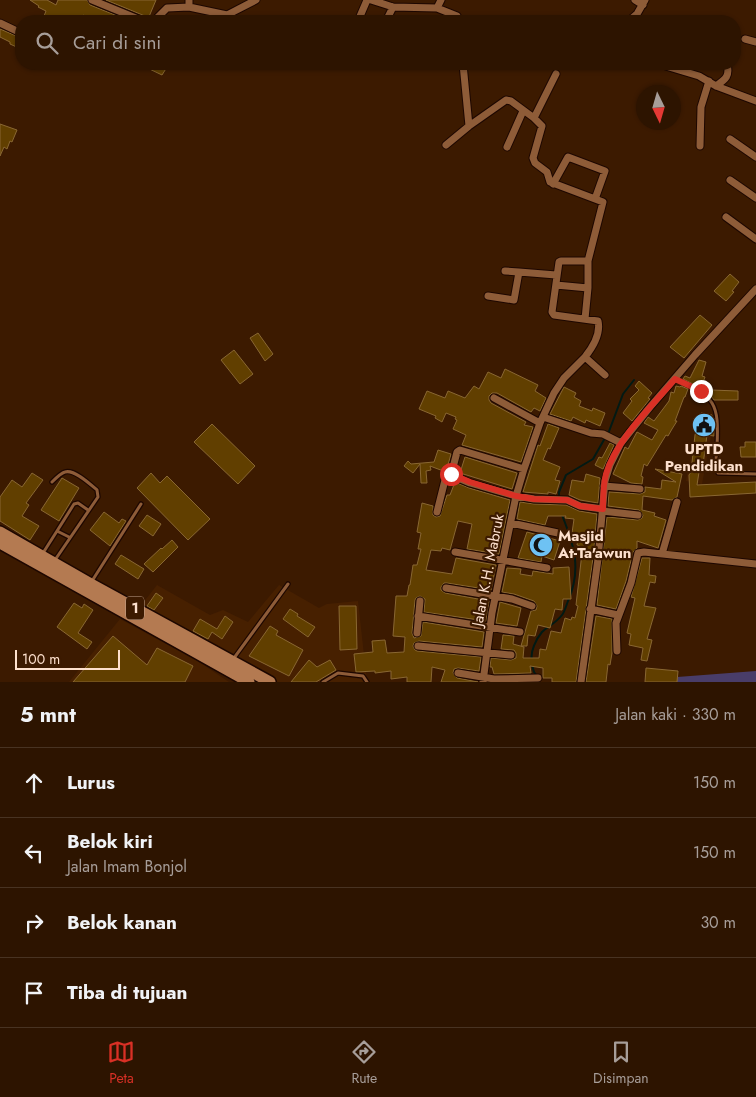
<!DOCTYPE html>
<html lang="id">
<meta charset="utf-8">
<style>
body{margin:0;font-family:Jost,sans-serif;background:#39210f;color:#f1f3f6}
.compass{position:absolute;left:636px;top:85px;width:45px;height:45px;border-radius:50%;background:#2d1400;box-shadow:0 1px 4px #0004;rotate:175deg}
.scale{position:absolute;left:15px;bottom:12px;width:105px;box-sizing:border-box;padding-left:5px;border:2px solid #fde0cd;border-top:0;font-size:14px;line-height:18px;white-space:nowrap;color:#fde0cd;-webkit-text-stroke:4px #3c1a00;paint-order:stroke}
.stop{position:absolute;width:15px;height:15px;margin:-11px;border:4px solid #d93025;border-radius:50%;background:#fff}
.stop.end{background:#d93025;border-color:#fff;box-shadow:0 1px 5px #0008}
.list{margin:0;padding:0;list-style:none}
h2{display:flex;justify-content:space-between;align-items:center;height:65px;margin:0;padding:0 20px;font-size:21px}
h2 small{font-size:16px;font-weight:400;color:#a79e99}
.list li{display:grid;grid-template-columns:32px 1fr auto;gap:15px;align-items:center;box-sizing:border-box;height:70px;padding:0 20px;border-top:1px solid #483322}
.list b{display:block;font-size:19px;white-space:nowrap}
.list p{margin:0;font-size:16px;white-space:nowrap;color:#a79e99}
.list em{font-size:16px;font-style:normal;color:#a79e99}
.icon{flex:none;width:28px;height:28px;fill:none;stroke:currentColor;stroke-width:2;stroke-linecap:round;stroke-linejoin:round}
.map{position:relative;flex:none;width:756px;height:682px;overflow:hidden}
.search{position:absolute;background:#2d1400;box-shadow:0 1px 4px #0004;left:15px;right:15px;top:15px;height:55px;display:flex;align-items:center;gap:12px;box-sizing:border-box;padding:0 18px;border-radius:20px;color:#a79e99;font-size:19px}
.sheet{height:345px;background:#2d1400}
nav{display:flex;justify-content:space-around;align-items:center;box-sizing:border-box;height:70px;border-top:1px solid #483322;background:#2d1400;font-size:14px;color:#a79e99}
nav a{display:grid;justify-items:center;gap:2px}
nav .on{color:#d93025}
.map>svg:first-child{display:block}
</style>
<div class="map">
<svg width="756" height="682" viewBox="0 0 756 682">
<rect width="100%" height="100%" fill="#3c1a00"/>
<path fill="#472000" d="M 695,433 L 711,436 L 702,484 L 686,481 Z
M 157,585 L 210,615 L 223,610 L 248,622 L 279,585 L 319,608 L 327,604 L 358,601 L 367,682 L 278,682 L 139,608 Z
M 120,619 L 196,660 L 229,682 L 69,682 Z"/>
<path fill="#493d69" d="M 756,671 L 756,682 L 650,682 L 651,679 Z"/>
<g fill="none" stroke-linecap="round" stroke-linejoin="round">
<path stroke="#021a14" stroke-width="2" d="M 608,434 L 623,394 L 634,380
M 559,506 L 559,492 L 566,475 L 593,459 L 605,438
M 532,660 C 530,652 536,639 542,632 C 548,626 555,624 562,615 C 565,611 566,606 568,601 C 582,569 574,545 562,515
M 532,665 L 534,672 L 537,676"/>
</g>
<path fill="#613f00" stroke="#896732" d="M 30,0 L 47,0 L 56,5 L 58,0 L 87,0 L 90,5 L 130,21 L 95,21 L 83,15 L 80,21 L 42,21 L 46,11 L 38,7 L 39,6 Z
M 106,0 L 156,0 L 148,19 L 145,16 Z
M 0,29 L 21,38 L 21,49 L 10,44 L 10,42 L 0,37 Z
M 139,64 L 160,64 L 167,67 L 162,75 Z
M 0,124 L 17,130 L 12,142 L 10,141 L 7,149 L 4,147 L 0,156 Z
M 730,274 L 739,282 L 732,291 L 734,292 L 726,301 L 714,291 Z
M 700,315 L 712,325 L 684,358 L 670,347 Z
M 258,333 L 273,354 L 265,361 L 250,338 Z
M 234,350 L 253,374 L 240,384 L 221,360 Z
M 699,360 L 706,362 L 702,376 L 705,377 L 701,388 L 683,379 L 685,376 L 690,378 Z
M 505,369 L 538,385 L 535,391 L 546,398 L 540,411 L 534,408 L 531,412 L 497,393 L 492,393 L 489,396 L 489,400 L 491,403 L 526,422 L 524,425 L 533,427 L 521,462 L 462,445 L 466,435 L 453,429 L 457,420 L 455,419 L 456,417 L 446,413 L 442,422 L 435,418 L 436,416 L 419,409 L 427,391 L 445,398 L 448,391 L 465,398 L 474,386 L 479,389 L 488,372 L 501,378 Z
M 639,381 L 652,393 L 648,398 L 650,399 L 632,421 L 623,413 L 632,401 L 630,399 L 639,390 L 635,386 Z
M 676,386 L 680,387 L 681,386 L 688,389 L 685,397 L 684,397 L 675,421 L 677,421 L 672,429 L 668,436 L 666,435 L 647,466 L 644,464 L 641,476 L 643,477 L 642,484 L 631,483 L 613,474 L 625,447 L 628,449 L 637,432 L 652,440 L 658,430 L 644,423 L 648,417 L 654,421 L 669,401 L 671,392 L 674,393 Z
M 564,387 L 576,393 L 574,397 L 581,401 L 579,406 L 592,411 L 593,408 L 605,413 L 600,426 L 586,420 L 585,423 L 573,417 L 571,421 L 550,414 Z
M 711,390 L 738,391 L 738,400 L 714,400 L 711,396 Z
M 701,413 L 712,415 L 709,426 L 714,427 L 714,436 L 707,435 L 702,472 L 699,472 L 697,485 L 756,482 L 756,493 L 690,497 L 689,475 L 691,472 L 695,435 Z
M 212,424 L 255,466 L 238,484 L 194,442 Z
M 548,424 L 559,428 L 550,449 L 548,448 L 543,460 L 560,467 L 555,480 L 560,481 L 556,494 L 548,492 L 548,494 L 523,492 L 538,445 L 540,446 Z
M 745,442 L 756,442 L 756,457 L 741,457 L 740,447 L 745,447 Z
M 610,443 L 614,445 L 603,469 L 595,465 L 599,457 L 602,458 Z
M 438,450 L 451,454 L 446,472 L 430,466 L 431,470 L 426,471 L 427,483 L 421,483 L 420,464 L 413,473 L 404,466 L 408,461 L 411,464 L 434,462 Z
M 465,457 L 517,473 L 512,489 L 460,473 Z
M 655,469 L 682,474 L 677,497 L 672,500 L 643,496 L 642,510 L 655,513 L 654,516 L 666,520 L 658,548 L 637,541 L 637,548 L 633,552 L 626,581 L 616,609 L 597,605 L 607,517 L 638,520 L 642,518 L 643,515 L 639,510 L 608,506 L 609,492 L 640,494 L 645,492 L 645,487 L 661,489 L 662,480 L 676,482 Z
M 32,473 L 43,480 L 26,503 L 29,505 L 22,516 L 39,526 L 30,540 L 0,521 L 0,497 L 12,480 L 22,487 Z
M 151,473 L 160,483 L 167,476 L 210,519 L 188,540 L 137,488 Z
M 586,474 L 600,478 L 598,503 L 580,500 L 569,495 L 572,480 L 584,482 Z
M 62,478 L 79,488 L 59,521 L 41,510 Z
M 455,482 L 469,488 L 510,500 L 499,554 L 467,549 L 472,524 L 458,521 L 450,550 L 442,548 L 441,551 L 431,550 L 426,570 L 452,574 L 456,558 L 496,565 L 491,590 L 447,583 L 444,583 L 441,587 L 441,590 L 445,593 L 489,601 L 486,621 L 424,612 L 425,599 L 420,596 L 416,598 L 415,600 L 412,633 L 414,638 L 421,636 L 423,622 L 484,632 L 482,647 L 419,641 L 414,643 L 413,646 L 415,650 L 417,651 L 481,657 L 479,671 L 458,668 L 454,669 L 453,673 L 457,678 L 478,682 L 441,682 L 445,670 L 432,667 L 431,682 L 407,682 L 407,677 L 391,679 L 391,671 L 375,673 L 375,671 L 356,672 L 354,654 L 373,652 L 372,641 L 385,640 L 387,653 L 404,652 L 405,637 L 393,636 L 396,596 L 407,596 L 409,585 L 410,585 L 413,565 L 417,565 L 421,549 L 418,549 L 421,533 L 417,532 L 422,503 L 433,506 L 433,515 L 436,517 L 440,516 L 447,495 L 450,495 Z
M 520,502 L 534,504 L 566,505 L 579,511 L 597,514 L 593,558 L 576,682 L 552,682 L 552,678 L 543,678 L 543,668 L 530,666 L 531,673 L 494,674 L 492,667 L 490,667 L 491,658 L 511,660 L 516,658 L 516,653 L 514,650 L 501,649 L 503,635 L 514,636 L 513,644 L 524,647 L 523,658 L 539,658 L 540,649 L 546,650 L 551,631 L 561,633 L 565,618 L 571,620 L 572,617 L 575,618 L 578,606 L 576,605 L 582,553 L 579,552 L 580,546 L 577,545 L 579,534 L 572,533 L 574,519 L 565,518 L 566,516 L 548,516 L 545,525 L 517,519 Z
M 104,512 L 119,523 L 122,519 L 126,521 L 110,546 L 90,530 Z
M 147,515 L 161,524 L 153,536 L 139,526 Z
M 527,532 L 560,541 L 554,560 L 542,556 L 541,562 L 518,558 Z
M 172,540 L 178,547 L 153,572 L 144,564 L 161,548 L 162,549 Z
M 121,555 L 144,569 L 138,579 L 115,564 Z
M 642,558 L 650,558 L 649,575 L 656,576 L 655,583 L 650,582 L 644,606 L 656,608 L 647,639 L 652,640 L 647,661 L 641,660 L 643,648 L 629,645 L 631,634 L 627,633 L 635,598 L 631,597 Z
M 569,567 L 571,599 L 563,599 L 562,610 L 555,609 L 550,628 L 538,625 L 535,636 L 528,635 L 527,646 L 521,646 L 531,611 L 536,610 L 537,606 L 534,601 L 514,594 L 502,592 L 507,568 L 521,569 L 520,574 L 532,576 L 533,571 L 553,574 L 553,568 Z
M 156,593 L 163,598 L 154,610 L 147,606 Z
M 500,602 L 521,608 L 517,626 L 496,623 Z
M 74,603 L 82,608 L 84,604 L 93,610 L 78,633 L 92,642 L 87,649 L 57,627 Z
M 339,606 L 356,606 L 357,649 L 340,650 Z
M 290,609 L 298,614 L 297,616 L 315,627 L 308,637 L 283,619 Z
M 225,616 L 233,622 L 222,639 L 212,632 L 208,639 L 193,631 L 200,619 L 217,629 Z
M 596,616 L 612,619 L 612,653 L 610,665 L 608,664 L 606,682 L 586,682 Z
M 270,626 L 278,631 L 276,635 L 303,650 L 289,676 L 249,656 Z
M 113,636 L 147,665 L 157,648 L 193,666 L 185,682 L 73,682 Z
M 309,660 L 317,667 L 330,660 L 336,670 L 316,682 L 291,682 Z
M 646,668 L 678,671 L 677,682 L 645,682 Z"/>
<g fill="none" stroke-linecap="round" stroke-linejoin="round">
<g stroke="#1d0700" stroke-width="5.5">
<path id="service" d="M 675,379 C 716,397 719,403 717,447 C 716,455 715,466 718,473 L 756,474
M 52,482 C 55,479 61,473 65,472 C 74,469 90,484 97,490 L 98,497 L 55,560
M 57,531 L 74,504 L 78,503 L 88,510
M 43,553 L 57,531 L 69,537
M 92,581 L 141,504
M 234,658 L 288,584
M 323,682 L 338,673 L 363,676 L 367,682"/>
</g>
<g stroke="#1d0700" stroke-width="9">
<path id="minor" d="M 92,0 L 143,21
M 371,0 L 393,7 L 437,8 L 441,0
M 635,0 L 643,5
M 189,7 L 227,15 L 256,0
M 437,8 L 457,16 L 460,21
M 154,21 L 167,8 L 189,7 L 189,0
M 358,21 L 367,0
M 386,21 L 393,7
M 629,21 L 637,14 L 645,0
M 0,23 L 21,33
M 745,39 L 756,42
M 659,64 L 699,76 L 716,86 L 756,101
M 556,74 L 534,118 L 542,126 L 533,158 L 535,163 L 547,172 L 550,182 L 603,202 L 588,261 L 588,288 L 585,319
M 716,86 C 726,79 730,76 727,64
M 469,126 L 506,100 L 511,101 L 534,118
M 730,139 L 756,157
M 446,145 L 469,126 L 463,64
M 700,146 L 701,107 L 709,81
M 507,147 L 523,111
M 730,180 L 756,198
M 553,184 L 568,157 L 605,171 L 595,199
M 726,217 L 756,239
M 505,271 L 519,272
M 556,285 L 588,288
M 488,296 L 514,300 L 519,272 L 556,275
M 585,357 C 593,347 601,334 598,321 L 554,315 L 552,312 L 559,262 L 561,261 L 588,261
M 494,398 L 540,423
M 543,417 L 591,433 L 603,434 L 621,443
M 524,469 L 460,450 L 457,452 L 451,475 L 470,483 L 516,496 L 534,499 L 567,500 L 580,506 L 603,509
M 604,486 L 640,489
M 602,511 L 638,515
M 437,512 L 445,480 L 451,475
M 511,523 L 558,533
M 455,552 L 547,568
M 662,554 L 677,502
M 446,588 L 512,599 L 532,606
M 590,609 L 618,615
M 418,616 L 520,632
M 417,633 L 420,601
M 418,646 L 511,655
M 617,651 L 616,623 L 631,583 L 638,553 L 644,552 L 756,564
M 458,673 L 494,679 L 538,678
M 483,682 L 492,613 L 516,496 L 524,469 L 540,423 L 554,393 L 564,378 L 585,357 L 605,375
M 581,682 L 598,559 L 605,481 L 610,465 L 621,443 L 650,407 L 695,355 L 756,289"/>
</g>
<g stroke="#1d0700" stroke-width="14">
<path id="trunk" d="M 0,532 L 91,584 L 270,682
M 0,543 L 249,682"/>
</g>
<use href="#service" stroke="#8e5c38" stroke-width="3"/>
<use href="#minor" stroke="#8e5c38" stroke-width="7"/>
<use href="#trunk" stroke="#b47a51" stroke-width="11"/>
</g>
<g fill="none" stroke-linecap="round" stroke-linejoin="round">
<path stroke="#d93025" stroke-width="6" d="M 451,474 L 470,482 L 516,496 L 534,499 L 567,500 L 580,506 L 603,509 C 603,497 603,485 606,474 C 616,440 652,406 675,379 L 701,391"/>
</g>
<defs>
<g id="civic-disc" transform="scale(1.25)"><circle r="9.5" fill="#6ec2f3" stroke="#3c1a00"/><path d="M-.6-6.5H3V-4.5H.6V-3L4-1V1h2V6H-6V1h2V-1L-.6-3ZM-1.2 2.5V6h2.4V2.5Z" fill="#111"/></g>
<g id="mosque-disc" transform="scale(1.25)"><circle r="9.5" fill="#6ec2f3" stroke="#3c1a00"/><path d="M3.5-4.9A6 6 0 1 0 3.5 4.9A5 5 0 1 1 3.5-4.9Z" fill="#111"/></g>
</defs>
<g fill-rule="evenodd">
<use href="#civic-disc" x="704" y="425"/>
<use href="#mosque-disc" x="541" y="545"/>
</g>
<g text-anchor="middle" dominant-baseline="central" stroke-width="4.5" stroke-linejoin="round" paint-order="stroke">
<rect fill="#3c1a00" stroke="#c3a590" stroke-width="1" x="126" y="596.5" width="18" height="23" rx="4"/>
<g font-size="14" font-weight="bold" fill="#fde0cd">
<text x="135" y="608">1</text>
</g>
<g font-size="15" font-weight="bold" fill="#fde0cd" stroke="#3c1a00">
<text x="704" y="449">UPTD<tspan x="704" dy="17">Pendidikan</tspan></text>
<text x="558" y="536" text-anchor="start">Masjid<tspan x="558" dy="17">At-Ta'awun</tspan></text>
</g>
<g font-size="15" fill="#fde0cd" stroke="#3c1a00">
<text transform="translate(488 570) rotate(-79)">Jalan K.H. Mabruk</text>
</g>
</g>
</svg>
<svg class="compass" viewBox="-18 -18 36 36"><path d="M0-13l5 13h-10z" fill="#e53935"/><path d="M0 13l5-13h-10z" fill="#a79e99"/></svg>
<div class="scale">100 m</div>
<div class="stop" style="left:451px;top:474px"></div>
<div class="stop end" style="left:701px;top:391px"></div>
<div class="search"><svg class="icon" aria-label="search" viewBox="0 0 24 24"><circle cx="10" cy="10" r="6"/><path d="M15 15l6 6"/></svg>Cari di sini</div>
</div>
<section class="sheet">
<h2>5 mnt<small>Jalan kaki · 330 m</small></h2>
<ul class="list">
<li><svg class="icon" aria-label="ahead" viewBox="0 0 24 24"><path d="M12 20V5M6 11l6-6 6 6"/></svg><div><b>Lurus</b></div><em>150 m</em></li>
<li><svg class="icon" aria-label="left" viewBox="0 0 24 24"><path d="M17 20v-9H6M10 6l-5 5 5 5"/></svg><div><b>Belok kiri</b><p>Jalan Imam Bonjol</p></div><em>150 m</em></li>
<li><svg class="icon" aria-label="right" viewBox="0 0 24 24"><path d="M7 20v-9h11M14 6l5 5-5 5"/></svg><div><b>Belok kanan</b></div><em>30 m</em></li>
<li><svg class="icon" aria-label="arrive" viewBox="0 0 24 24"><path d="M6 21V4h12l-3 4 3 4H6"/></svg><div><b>Tiba di tujuan</b></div></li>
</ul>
</section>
<nav>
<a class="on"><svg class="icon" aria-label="map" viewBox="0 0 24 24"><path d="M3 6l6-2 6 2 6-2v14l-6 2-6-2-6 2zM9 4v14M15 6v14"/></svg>Peta</a>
<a><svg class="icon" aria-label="directions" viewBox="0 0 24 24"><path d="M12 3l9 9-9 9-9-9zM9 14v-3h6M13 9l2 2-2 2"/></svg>Rute</a>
<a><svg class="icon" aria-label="saved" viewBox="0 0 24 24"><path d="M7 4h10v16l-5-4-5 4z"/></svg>Disimpan</a>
</nav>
